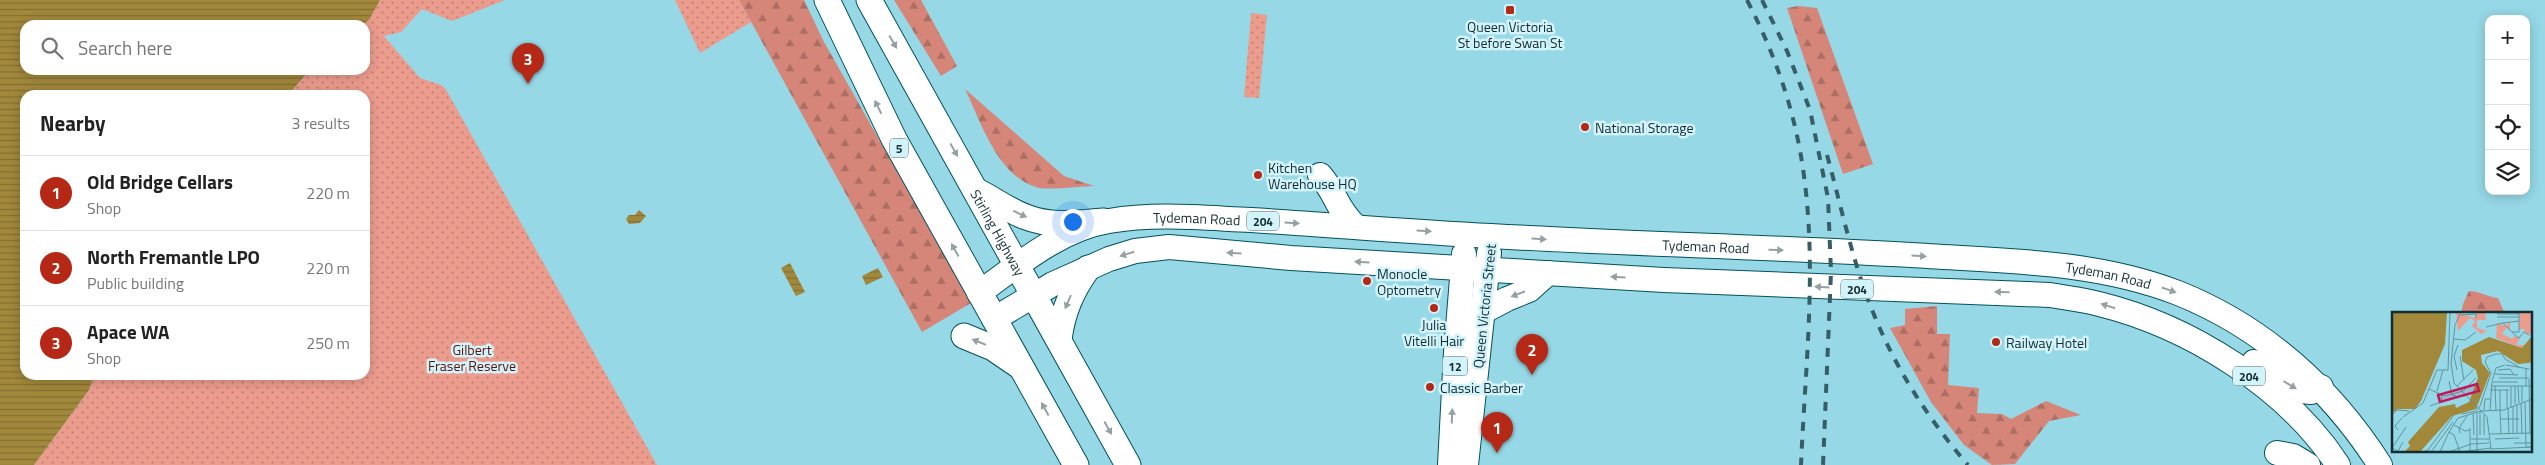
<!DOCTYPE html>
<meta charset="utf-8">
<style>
body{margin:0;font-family:"Titillium Web",sans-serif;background:#f6f6f6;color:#222}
.controls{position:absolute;right:15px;top:15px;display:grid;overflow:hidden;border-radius:10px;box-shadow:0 2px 12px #0003}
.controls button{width:45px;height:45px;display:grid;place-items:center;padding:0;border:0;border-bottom:1px solid #e0e0e0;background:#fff;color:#222;font:25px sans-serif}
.you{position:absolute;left:1072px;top:221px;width:18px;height:18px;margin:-12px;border:4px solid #fff;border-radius:50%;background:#1a73e8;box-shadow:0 0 0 8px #1a73e833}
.badge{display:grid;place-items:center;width:32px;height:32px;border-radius:50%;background:#b52815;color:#fff;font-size:16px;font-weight:700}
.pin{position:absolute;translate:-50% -41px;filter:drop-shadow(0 1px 2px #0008)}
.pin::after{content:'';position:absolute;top:26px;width:18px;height:15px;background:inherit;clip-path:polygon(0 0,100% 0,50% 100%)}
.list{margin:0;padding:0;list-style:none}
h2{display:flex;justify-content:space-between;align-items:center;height:65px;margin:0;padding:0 20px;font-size:21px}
h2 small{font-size:16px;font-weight:400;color:#767676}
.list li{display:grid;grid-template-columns:32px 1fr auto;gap:15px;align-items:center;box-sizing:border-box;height:75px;padding:0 20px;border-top:1px solid #e0e0e0}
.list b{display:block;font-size:19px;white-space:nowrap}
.list p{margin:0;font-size:16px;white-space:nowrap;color:#767676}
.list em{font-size:16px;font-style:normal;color:#767676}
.icon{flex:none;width:28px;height:28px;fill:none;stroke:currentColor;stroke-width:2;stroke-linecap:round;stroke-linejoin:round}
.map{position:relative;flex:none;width:2545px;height:465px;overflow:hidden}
.search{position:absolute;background:#fff;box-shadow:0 2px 12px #0003;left:20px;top:20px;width:350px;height:55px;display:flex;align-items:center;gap:12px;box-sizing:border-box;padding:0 18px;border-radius:15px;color:#767676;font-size:19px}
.panel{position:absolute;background:#fff;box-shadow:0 2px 12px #0003;left:20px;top:90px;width:350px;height:290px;border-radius:15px}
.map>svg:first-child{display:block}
</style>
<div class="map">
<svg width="2545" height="465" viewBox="0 0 2545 465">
<defs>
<pattern id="grass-dots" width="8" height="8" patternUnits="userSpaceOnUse" patternTransform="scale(1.25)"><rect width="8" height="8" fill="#ec9c8d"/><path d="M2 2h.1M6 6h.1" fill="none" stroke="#be8074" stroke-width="1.8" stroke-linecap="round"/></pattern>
<pattern id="forest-firs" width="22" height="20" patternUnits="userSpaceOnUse" patternTransform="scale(1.25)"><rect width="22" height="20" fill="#d68678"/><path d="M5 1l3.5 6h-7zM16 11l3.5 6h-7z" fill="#ac6e63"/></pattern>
<pattern id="water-rules" width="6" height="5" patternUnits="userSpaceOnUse" patternTransform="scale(1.25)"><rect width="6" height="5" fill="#a2883b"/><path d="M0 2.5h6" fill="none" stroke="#837032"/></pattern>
</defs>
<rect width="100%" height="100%" fill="#96d8e6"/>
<path fill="url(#grass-dots)" d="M 380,0 L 505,0 L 452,21 L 422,9 L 401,32 L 384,36 L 420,78 L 441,85 L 445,88 L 657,465 L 34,465 L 89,390 L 94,375 L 365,375 L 365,95 L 288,95 L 310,70 L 365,70 L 365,25 L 362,25 L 369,20 Z
M 675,0 L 739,0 L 751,22 L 700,53 Z
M 1251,13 L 1267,15 L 1259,98 L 1244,97 Z"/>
<path fill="url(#forest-firs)" d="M 739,0 L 804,0 L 823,40 L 971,303 L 922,332 Z
M 894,0 L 921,0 L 957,66 L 941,76 Z
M 1798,6 L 1817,8 L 1873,164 L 1843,174 L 1787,8 Z
M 965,89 L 1064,176 L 1094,186 C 1081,186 1046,191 1036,187 C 997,175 981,122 965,89 Z
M 2469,291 C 2480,291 2487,297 2498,298 L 2505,314 L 2461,314 L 2463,304 Z
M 1937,306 L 1937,334 L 1950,334 L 1948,385 L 1979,388 L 1977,413 L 2002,414 L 2011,419 L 2046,401 L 2081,415 L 2049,421 L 2015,464 L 1992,465 L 1964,445 L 1931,402 L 1890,328 L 1905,325 L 1905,309 Z"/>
<path fill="url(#water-rules)" d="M 0,0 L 380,0 L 369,20 L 362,25 L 25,25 L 25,70 L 310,70 L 288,95 L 25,95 L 25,375 L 94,375 L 89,390 L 34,465 L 0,465 Z
M 639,210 L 646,216 L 640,223 L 629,224 L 626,219 L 629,215 L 635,215 Z
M 790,263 L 805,292 L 796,296 L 781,268 Z
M 878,268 L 883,277 L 866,285 L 862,276 Z"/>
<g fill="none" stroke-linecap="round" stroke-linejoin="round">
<g stroke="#00515c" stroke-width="26">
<g id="primary">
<path d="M 1320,175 C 1336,193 1336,208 1355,226"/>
<path id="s1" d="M 979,293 C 1018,265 1060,229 1109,221 C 1156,213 1204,218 1251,220 C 1331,225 1411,232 1491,236 C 1631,244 1771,247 1911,255 C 2000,261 2093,260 2178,293 C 2263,327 2331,388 2380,465"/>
<path d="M 1484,311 L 1507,299 L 1529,290 L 1548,273"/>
<path d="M 994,319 L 1053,284 L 1109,259 L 1135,251 L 1169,247 L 1291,258 L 1664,280 L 2050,295 C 2067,298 2084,300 2099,304 C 2189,326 2287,387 2338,465"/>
<path d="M 2254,362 L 2301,391 L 2311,392 L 2321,387"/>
<path d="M 2277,453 L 2293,456 L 2308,465"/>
<path d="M 1450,465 L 1456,352 L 1464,254"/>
<path d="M 1466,465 L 1489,253"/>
</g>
</g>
<g stroke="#00515c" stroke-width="27">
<g id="trunk">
<path d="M 827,0 L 894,139 L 1076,465"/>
<path id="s2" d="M 869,0 L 1128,465"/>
<path d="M 977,191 C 993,199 1009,211 1026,217 C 1051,227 1078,223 1104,221"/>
<path d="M 964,336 L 993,348 L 1018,365"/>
<path d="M 1059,339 C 1063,311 1071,292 1088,268"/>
</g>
</g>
<use href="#primary" stroke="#fff" stroke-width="24"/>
<use href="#trunk" stroke="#fff" stroke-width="25"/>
<path stroke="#375e66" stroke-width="4" stroke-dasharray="9 9" stroke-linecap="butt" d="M 1747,0 C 1776,56 1796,114 1804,176 C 1817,271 1805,370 1801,465
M 1762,0 L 1787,51 L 1810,110 L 1828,198 L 1831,272 L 1823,465
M 1827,155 C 1842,209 1853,265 1875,317 C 1897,371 1930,421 1968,465"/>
</g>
<defs><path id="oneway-solid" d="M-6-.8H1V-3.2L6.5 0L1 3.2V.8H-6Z" transform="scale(1.25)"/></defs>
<g fill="#94a1a3">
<use href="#oneway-solid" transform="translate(893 42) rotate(60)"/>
<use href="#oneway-solid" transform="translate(878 107) rotate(-116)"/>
<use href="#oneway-solid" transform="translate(954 150) rotate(61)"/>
<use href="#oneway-solid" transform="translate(1020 214) rotate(26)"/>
<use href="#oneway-solid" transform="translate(1292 223) rotate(3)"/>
<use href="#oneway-solid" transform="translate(1424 231) rotate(4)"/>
<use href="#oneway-solid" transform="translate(1539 239) rotate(3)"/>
<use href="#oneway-solid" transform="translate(955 250) rotate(-119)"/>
<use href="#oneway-solid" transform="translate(1776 250) rotate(2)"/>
<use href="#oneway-solid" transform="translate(1234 253) rotate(-176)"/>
<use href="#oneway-solid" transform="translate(1127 254) rotate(163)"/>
<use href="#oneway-solid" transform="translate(1919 256) rotate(3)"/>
<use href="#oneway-solid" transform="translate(1362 262) rotate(-177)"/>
<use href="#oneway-solid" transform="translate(1618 277) rotate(-177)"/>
<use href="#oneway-solid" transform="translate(1822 287) rotate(-177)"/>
<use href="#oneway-solid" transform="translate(2169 290) rotate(19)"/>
<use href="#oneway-solid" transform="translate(2002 292) rotate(-179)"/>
<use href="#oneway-solid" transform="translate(1518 294) rotate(159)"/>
<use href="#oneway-solid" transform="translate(1068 302) rotate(113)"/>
<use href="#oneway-solid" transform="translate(2108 306) rotate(-163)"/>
<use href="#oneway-solid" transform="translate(979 342) rotate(-158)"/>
<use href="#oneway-solid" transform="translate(2290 385) rotate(31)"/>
<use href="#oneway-solid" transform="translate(1045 409) rotate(-119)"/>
<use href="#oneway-solid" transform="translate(1452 416) rotate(-88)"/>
<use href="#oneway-solid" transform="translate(1108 428) rotate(61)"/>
</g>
<g fill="#b52815" stroke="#d3f3fa" stroke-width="2">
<rect x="1505" y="5" width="10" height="10" rx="2.5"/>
<circle cx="1585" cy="127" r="5"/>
<circle cx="1258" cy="175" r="5"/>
<circle cx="1367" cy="281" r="5"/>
<circle cx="1434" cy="308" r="5"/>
<circle cx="1996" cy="342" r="5"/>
<circle cx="1430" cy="387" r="5"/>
</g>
<g text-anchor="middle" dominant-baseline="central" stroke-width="5" stroke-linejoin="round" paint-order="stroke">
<g fill="#d3f3fa" stroke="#4c696f" stroke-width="1">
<rect x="890" y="138.5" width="18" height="19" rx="4"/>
<rect x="1247" y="211.5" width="32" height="19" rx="4"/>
<rect x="1841" y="279.5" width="32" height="19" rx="4"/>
<rect x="1442.5" y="356.5" width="25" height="19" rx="4"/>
<rect x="2233" y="366.5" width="32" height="19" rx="4"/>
</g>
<g font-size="12" font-weight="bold" fill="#122e33">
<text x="899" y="148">5</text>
<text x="1263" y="221">204</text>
<text x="1857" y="289">204</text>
<text x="1455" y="366">12</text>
<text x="2249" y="376">204</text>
</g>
<g font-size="14" fill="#122e33" stroke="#d3f3fa" text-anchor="start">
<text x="1510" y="26" text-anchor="middle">Queen Victoria<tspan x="1510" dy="16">St before Swan St</tspan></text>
<text x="1595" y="127">National Storage</text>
<text x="1268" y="167">Kitchen<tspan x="1268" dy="16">Warehouse HQ</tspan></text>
<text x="1377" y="273">Monocle<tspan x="1377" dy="16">Optometry</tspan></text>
<text x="1434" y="324" text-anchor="middle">Julia<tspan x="1434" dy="16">Vitelli Hair</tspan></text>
<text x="2006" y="342">Railway Hotel</text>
<text x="1440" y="387">Classic Barber</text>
</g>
<g font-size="14" fill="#122e33" stroke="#d3f3fa">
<text stroke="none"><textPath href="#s1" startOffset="238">Tydeman Road</textPath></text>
<text stroke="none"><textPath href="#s2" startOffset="266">Stirling Highway</textPath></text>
<text stroke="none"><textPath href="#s1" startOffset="748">Tydeman Road</textPath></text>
<text stroke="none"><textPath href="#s1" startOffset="1152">Tydeman Road</textPath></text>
<text transform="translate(1484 306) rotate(-84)">Queen Victoria Street</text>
</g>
<g font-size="14" fill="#5b130a" stroke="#d3f3fa">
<text x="472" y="349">Gilbert<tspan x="472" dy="16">Fraser Reserve</tspan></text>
</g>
</g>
<g transform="translate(2392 312)">
<rect width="140" height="140" fill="#96d8e6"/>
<path d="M 64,0 L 83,6 L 84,0 L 93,0 L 94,8 L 85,8 L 85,16 L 95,19 L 89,22 L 80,14 L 83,9 L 78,6 L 66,19 ZM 128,0 L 140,0 L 139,23 L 132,20 L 133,17 L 127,17 ZM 118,9 L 118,19 L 115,15 L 110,22 L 120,27 L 122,24 L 128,26 L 124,33 L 133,33 L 130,36 L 104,26 L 105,11 L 114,14 Z" fill="#ec9c8d"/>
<path d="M 0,0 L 55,0 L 53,32 L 29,89 L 23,97 L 6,97 L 0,101 ZM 140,24 L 140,49 L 137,51 L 126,52 L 106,39 L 89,43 L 90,51 L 98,61 L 84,97 L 60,104 L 28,140 L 12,140 L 18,134 L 16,130 L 47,95 L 63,92 L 64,96 L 77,90 L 86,66 L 84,58 L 70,49 L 70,38 L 97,25 L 130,36 Z" fill="#a2883b"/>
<path fill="none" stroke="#a2883b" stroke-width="2.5" d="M 83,90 L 92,65 L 83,46 L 87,36 L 99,30 L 130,43 L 140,37M 20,140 L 52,102 L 81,93"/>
<path fill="none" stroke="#61949e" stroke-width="1" d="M 69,0 L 63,13 L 59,51 L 62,71 L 95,105 L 99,137 L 140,135M 105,2 L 127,2M 69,3 L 84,2 L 84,6M 105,5 L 127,5M 111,11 L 124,24 L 127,26 L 132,20 L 137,23M 111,11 L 127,9M 94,15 L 111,11M 120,20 L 127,20 L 127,0M 62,27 L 73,28 L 84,20M 68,44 L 72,68M 113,47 L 127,55M 93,50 L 95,45 L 104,42 L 110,42 L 113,47M 114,53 L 137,57M 65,58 L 62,44 L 66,33M 106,58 L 118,57 L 122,63M 103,62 L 126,63M 107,66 L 137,66M 137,67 L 138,122M 57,69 L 60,83 L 64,84M 100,69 L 104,56 L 113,53M 100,70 L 126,70M 65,74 L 81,58M 100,74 L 140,74M 103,74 L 104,98M 119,74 L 119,95M 123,74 L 123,92M 126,74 L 127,91M 134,74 L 134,57M 37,77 L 53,84 L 71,79M 98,78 L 117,78M 108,78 L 108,98M 45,79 L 51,58M 71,79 L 84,66M 130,90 L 130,74M 133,90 L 134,135 L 140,135 L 140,126M 129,91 L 130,122M 125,92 L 125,121M 38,94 L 49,90 L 50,83M 121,95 L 121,122M 115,96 L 115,77M 116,96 L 117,122M 92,98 L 93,87 L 98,87M 98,98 L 100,70M 108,98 L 109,122M 88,99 L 88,123M 89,99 L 112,98 L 140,87M 85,100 L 85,139M 81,101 L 82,123M 70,102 L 84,99 L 88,94 L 99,61 L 93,50M 0,103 L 5,98 L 17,99M 92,103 L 92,123M 11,105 L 31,91 L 45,58 L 56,58 L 58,0M 108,107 L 127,107M 62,113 L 73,119 L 78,118M 78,116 L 78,138M 6,118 L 3,114 L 10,106M 68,121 L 67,116 L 75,104M 98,122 L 140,121M 79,127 L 97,127M 103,127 L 127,126M 122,131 L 140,131M 0,136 L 14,115M 0,136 L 6,139 L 11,130M 31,140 L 36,138 L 62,103M 39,140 L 61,110M 48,140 L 57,120M 57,140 L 79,132 L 97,131M 68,140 L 62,123 L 57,120 L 66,106 L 89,99M 68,140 L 99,136"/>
<path fill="#c2185b" fill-opacity="0.15" stroke="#c2185b" stroke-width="2.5" d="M 85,72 L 87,79 L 48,90 L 46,83 Z"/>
<rect width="140" height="140" fill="none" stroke="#122e33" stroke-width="2.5"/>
</g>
</svg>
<div class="controls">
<button>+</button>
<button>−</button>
<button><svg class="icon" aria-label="locate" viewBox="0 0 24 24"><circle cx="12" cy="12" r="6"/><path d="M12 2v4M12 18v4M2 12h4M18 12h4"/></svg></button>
<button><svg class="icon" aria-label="layers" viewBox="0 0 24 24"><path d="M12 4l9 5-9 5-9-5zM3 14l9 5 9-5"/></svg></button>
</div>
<div class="you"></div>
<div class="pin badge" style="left:1497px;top:453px">1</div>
<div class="pin badge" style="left:1532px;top:375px">2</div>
<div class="pin badge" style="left:528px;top:84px">3</div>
<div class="search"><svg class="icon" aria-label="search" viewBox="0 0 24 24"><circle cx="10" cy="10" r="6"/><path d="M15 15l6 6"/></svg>Search here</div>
<section class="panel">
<h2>Nearby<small>3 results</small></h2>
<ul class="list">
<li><span class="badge">1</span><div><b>Old Bridge Cellars</b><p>Shop</p></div><em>220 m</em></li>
<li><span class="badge">2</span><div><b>North Fremantle LPO</b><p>Public building</p></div><em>220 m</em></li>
<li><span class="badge">3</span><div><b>Apace WA</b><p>Shop</p></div><em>250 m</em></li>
</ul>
</section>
</div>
